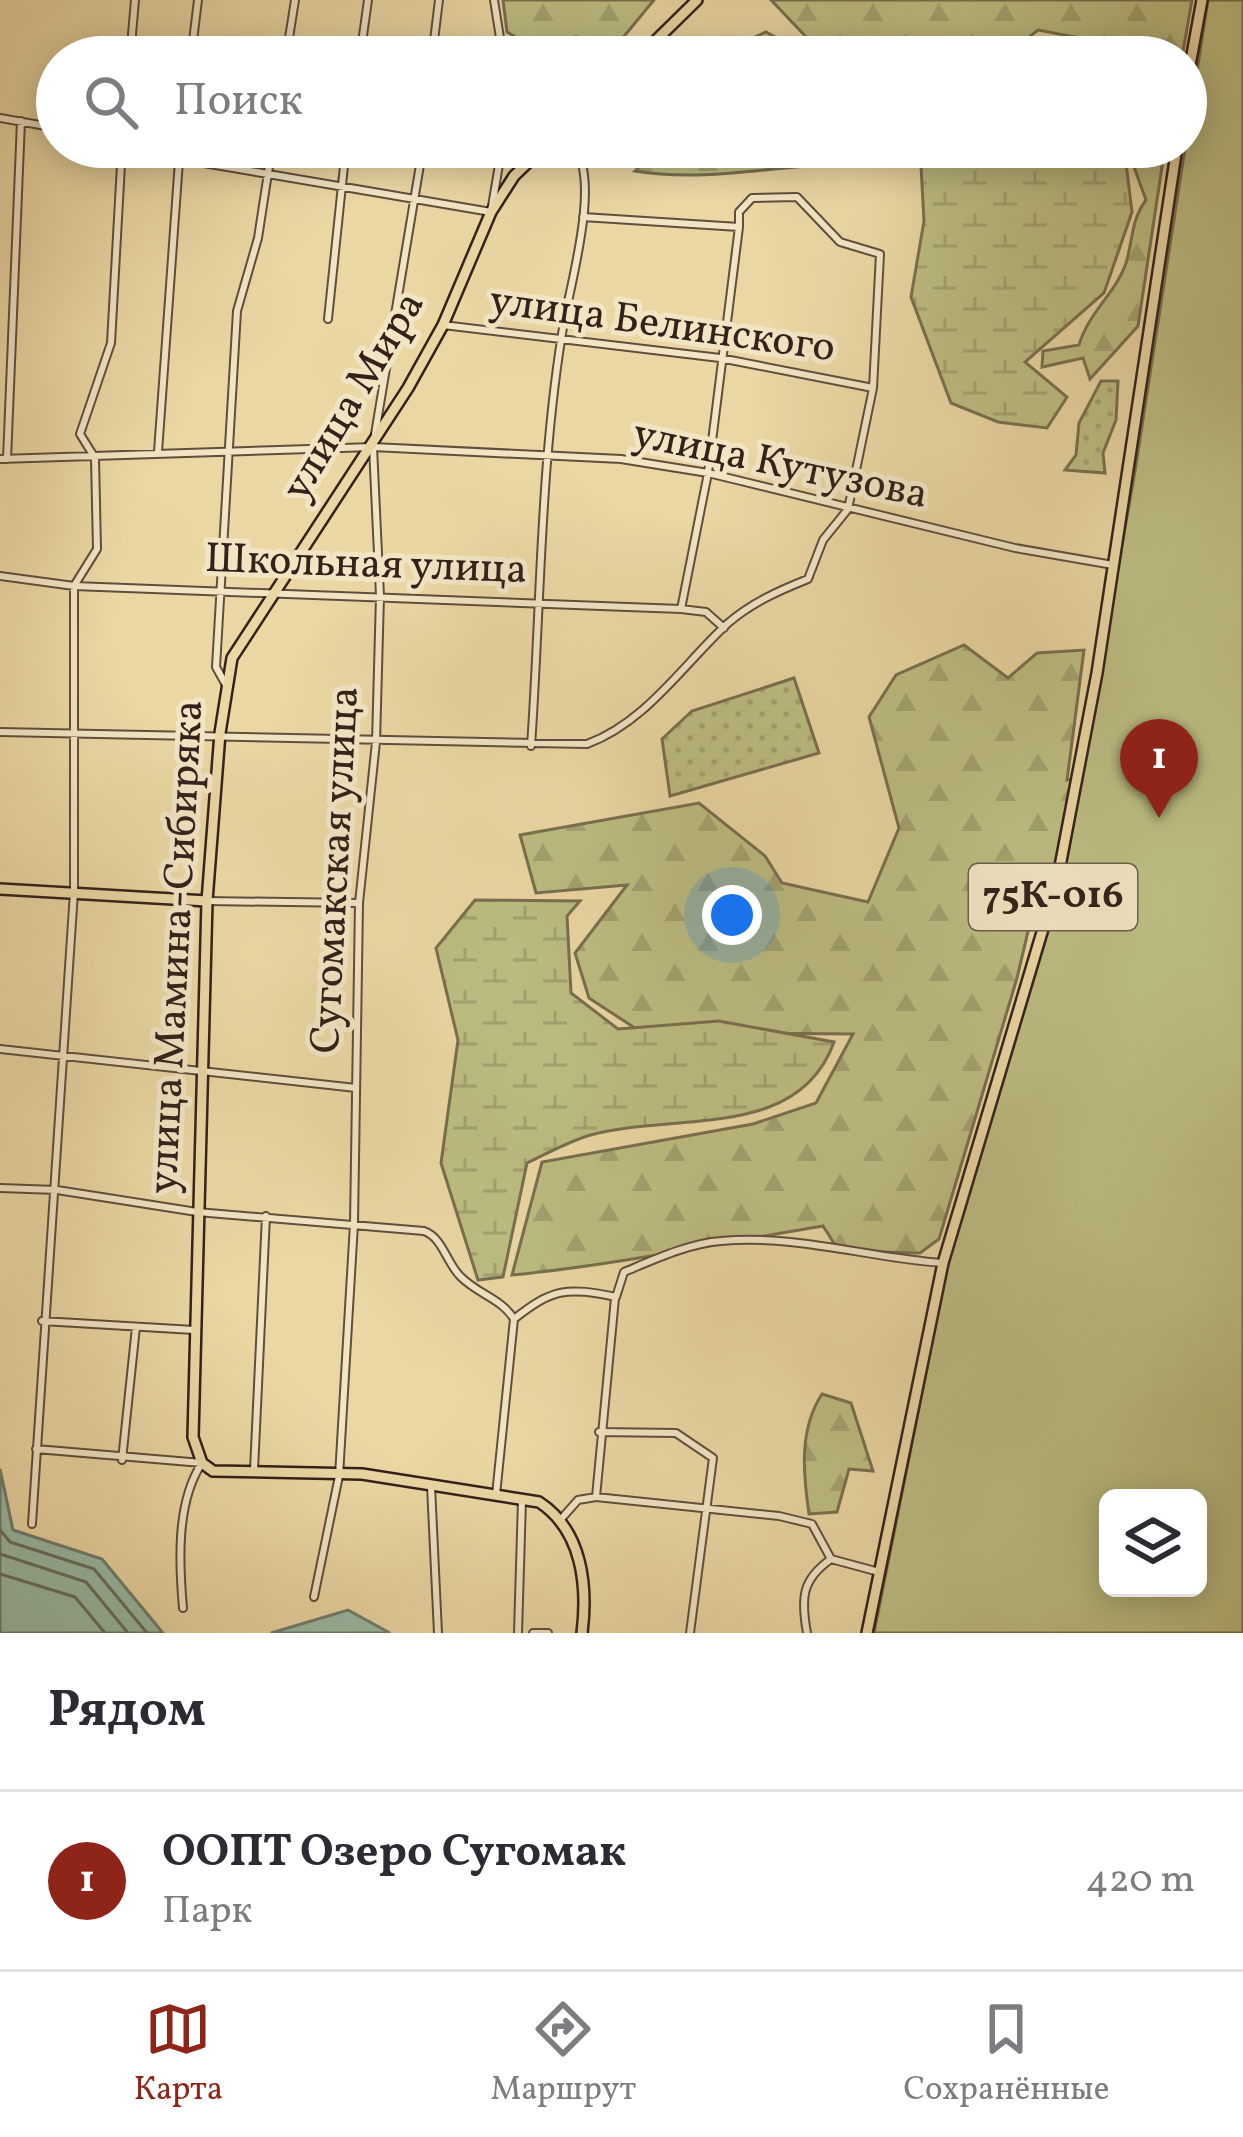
<!DOCTYPE html>
<html lang="ru">
<meta charset="utf-8">
<style>
body{margin:0;font-family:Vollkorn,serif;background:#f2f2f3;color:#2b2b33}
.controls{position:absolute;right:36px;bottom:36px;display:grid;overflow:hidden;border-radius:18px;box-shadow:0 6px 30px #0003}
.controls button{width:108px;height:108px;display:grid;place-items:center;padding:0;border:0;border-bottom:3px solid #e1e1e2;background:#fff;color:#2b2b33;font:60px sans-serif}
.you{position:absolute;left:732px;top:915px;width:42px;height:42px;margin:-30px;border:9px solid #fff;border-radius:50%;background:#1a73e8;box-shadow:0 0 0 18px #1a73e833}
.badge{display:grid;place-items:center;width:78px;height:78px;border-radius:50%;background:#8f2418;color:#fff;font-size:39px;font-weight:700}
.pin{position:absolute;translate:-50% -99px;filter:drop-shadow(0 3px 6px #0008)}
.pin::after{content:'';position:absolute;top:63px;width:42px;height:36px;background:inherit;clip-path:polygon(0 0,100% 0,50% 100%)}
.list{margin:0;padding:0;list-style:none}
h2{display:flex;justify-content:space-between;align-items:center;height:156px;margin:0;padding:0 48px;font-size:51px}
h2 small{font-size:39px;font-weight:400;color:#7c7c81}
.list li{display:grid;grid-template-columns:78px 1fr auto;gap:36px;align-items:center;box-sizing:border-box;height:180px;padding:0 48px;border-top:3px solid #e1e1e2}
.list b{display:block;font-size:45px;white-space:nowrap}
.list p{margin:0;font-size:39px;white-space:nowrap;color:#7c7c81}
.list em{font-size:39px;font-style:normal;color:#7c7c81}
.icon{flex:none;width:66px;height:66px;fill:none;stroke:currentColor;stroke-width:2;stroke-linecap:round;stroke-linejoin:round}
.map{position:relative;flex:none;width:1243px;height:1633px;overflow:hidden}
.search{position:absolute;background:#fff;box-shadow:0 6px 30px #0003;left:36px;right:36px;top:36px;height:132px;display:flex;align-items:center;gap:30px;box-sizing:border-box;padding:0 42px;border-radius:66px;color:#7c7c81;font-size:45px}
.sheet{height:336px;background:#fff}
nav{display:flex;justify-content:space-around;align-items:center;box-sizing:border-box;height:168px;border-top:3px solid #e1e1e2;background:#fff;font-size:33px;color:#7c7c81}
nav a{display:grid;justify-items:center;gap:6px}
nav .on{color:#8f2418}
.map>svg:first-child{display:block}
</style>
<div class="map">
<svg width="1243" height="1633" viewBox="0 0 1243 1633">
<defs>
<pattern id="grass-dots" width="8" height="8" patternUnits="userSpaceOnUse" patternTransform="scale(3)"><rect width="8" height="8" fill="#bcbd82"/><path d="M2 2h.1M6 6h.1" fill="none" stroke="#a2a270" stroke-width="1.8" stroke-linecap="round"/></pattern>
<pattern id="forest-firs" width="22" height="20" patternUnits="userSpaceOnUse" patternTransform="scale(3)"><rect width="22" height="20" fill="#bcbd82"/><path d="M5 1l3.5 6h-7zM16 11l3.5 6h-7z" fill="#a2a270"/></pattern>
<pattern id="wetland-marsh" width="20" height="14" patternUnits="userSpaceOnUse" patternTransform="scale(3)"><rect width="20" height="14" fill="#bcbd82"/><path d="M1 5h8M5 5V1M11 12h8M15 12V8" fill="none" stroke="#a2a270"/></pattern>
</defs>
<rect width="100%" height="100%" fill="#ead7a4"/>
<filter id="stains"><feTurbulence type="fractalNoise" baseFrequency=".00167" numOctaves="4"/><feColorMatrix values="0 0 0 0 .2 0 0 0 0 .09 0 0 0 0 .02 0 0 0 .5 -.17"/></filter>
<radialGradient id="worn" r=".72"><stop offset=".6" stop-color="#630" stop-opacity="0"/><stop offset="1" stop-color="#630" stop-opacity=".3"/></radialGradient>
<path fill="url(#grass-dots)" stroke="#786f4e" stroke-width="3" d="M 1101,381 L 1118,381 L 1116,420 L 1103,453 L 1105,473 L 1065,470 L 1076,455 L 1079,423 Z
M 794,678 L 819,753 L 670,796 L 662,739 L 692,711 Z"/>
<path fill="url(#forest-firs)" stroke="#786f4e" stroke-width="3" d="M 503,0 L 654,0 L 607,57 L 548,57 L 507,32 Z
M 771,0 L 1192,0 L 1182,57 L 1038,30 L 1004,57 L 799,57 L 812,43 Z
M 766,32 L 779,39 L 778,57 L 730,57 L 736,46 Z
M 660,147 L 885,147 L 866,163 C 788,162 712,184 635,171 Z
M 1140,147 L 1165,147 L 1138,326 L 1090,379 L 1083,358 L 1042,367 L 1043,351 L 1079,345 C 1088,313 1116,293 1126,263 C 1133,240 1131,220 1146,200 L 1134,167 Z
M 964,645 L 1008,678 L 1037,653 L 1084,650 L 1067,780 L 1088,777 L 1080,880 L 1043,868 L 1017,978 L 939,1239 L 920,1253 L 839,1251 L 823,1226 C 719,1243 617,1265 512,1275 L 542,1162 L 753,1124 L 816,1103 L 853,1034 L 641,1032 L 589,998 L 575,953 L 627,885 L 536,893 L 520,835 L 699,803 L 765,856 L 782,883 L 868,902 L 899,828 L 869,717 L 896,675 Z
M 822,1394 L 851,1403 L 873,1471 L 849,1469 L 837,1512 L 809,1514 C 803,1473 799,1429 822,1394 Z"/>
<path fill="url(#wetland-marsh)" stroke="#786f4e" stroke-width="3" d="M 920,147 L 1131,147 L 1126,163 L 1132,212 L 1104,293 L 1025,362 L 1067,397 L 1047,428 L 998,422 L 951,403 L 911,297 L 924,221 Z
M 475,900 L 580,901 L 567,916 L 571,993 L 618,1029 L 719,1021 L 834,1042 C 798,1143 670,1111 587,1136 C 566,1143 546,1154 527,1163 L 503,1277 L 478,1280 L 441,1163 L 458,1040 L 436,948 Z"/>
<path fill="#bcbd82" stroke="#786f4e" stroke-width="3" fill-rule="evenodd" d="M 1208,0 L 1243,0 L 1243,1633 L 874,1633 L 948,1263 L 1063,881 L 1135,471 ZM 1108,1498 L 1198,1498 L 1198,1588 L 1108,1588 Z"/>
<path fill="#98baa6" stroke="#707d6e" stroke-width="3" d="M 0,1469 L 13,1530 L 102,1559 L 163,1633 L 0,1633 Z
M 348,1610 L 390,1633 L 271,1633 Z"/>
<g fill="none" stroke-linecap="round" stroke-linejoin="round">
<path stroke="#666e60" stroke-width="3" d="M 0,1530 L 10,1542 L 94,1569 L 147,1633
M 0,1554 L 86,1582 L 128,1633
M 0,1574 L 75,1597 L 105,1633"/>
<g stroke="#614e3c" stroke-width="10">
<path id="minor" d="M 494,0 L 503,57
M 130,57 L 135,0
M 191,57 L 198,0
M 286,57 L 295,0
M 360,57 L 368,0
M 432,57 L 439,0
M 0,118 L 57,128
M 121,149 L 491,212 L 502,147
M 328,319 L 346,147
M 443,325 L 720,358 L 873,388
M 375,434 L 423,147
M 158,452 L 180,147
M 0,459 L 373,447 L 621,459 L 708,473 L 1015,548 L 1113,565
M 7,459 L 21,121
M 0,576 L 74,586 L 681,609 L 706,612 L 724,628
M 681,609 L 708,473 L 739,227
M 226,685 L 216,667 L 237,311 L 258,238 L 272,147
M 0,732 L 587,744 C 646,722 682,666 727,624 C 751,603 778,591 808,579 L 823,540 L 848,509 L 873,388 L 880,254 L 840,242 L 797,197 L 752,198 L 739,212 L 739,227 L 583,217
M 531,746 C 541,604 540,457 565,316 C 572,279 601,175 573,147
M 207,901 L 359,903
M 0,1049 L 356,1088
M 0,1188 L 57,1190 L 197,1212 L 424,1231 C 443,1238 446,1262 460,1276 C 477,1294 501,1298 514,1319 C 553,1288 567,1287 616,1297 L 624,1272 C 653,1260 690,1243 721,1241 C 795,1234 870,1258 943,1263
M 42,1321 L 194,1330
M 599,1432 L 676,1433 L 713,1458 L 690,1633
M 36,1449 L 202,1463 C 176,1502 179,1563 183,1608
M 122,1460 L 136,1327
M 254,1470 L 266,1216
M 431,1486 L 438,1633
M 496,1495 L 514,1319
M 596,1497 L 779,1516 L 812,1524 L 831,1559 L 879,1572
M 562,1518 L 578,1500 L 596,1497 L 615,1298
M 32,1524 L 74,892 L 74,586 L 97,549 L 95,458 L 80,434 L 111,343 L 122,147
M 314,1597 L 339,1476 L 354,1224 L 359,903 L 376,742 L 380,596 L 373,447
M 518,1633 L 522,1500
M 533,1633 L 548,1633
M 807,1633 C 801,1599 801,1580 831,1559"/>
</g>
<g stroke="#33211a" stroke-width="14">
<path id="primary" d="M 639,57 L 697,0
M 1186,87 L 1202,0
M 544,147 L 514,176 L 491,212 L 443,325 L 408,388 L 232,658 L 220,733 L 207,901 L 193,1437 L 202,1463 L 213,1471 L 362,1474 L 539,1502 C 582,1530 588,1585 582,1633
M 0,889 L 207,901
M 867,1633 L 943,1263 L 1057,882 L 1097,673 L 1177,147"/>
</g>
<use href="#minor" stroke="#f1e5c4" stroke-width="6"/>
<use href="#primary" stroke="#ead7a4" stroke-width="9"/>
</g>
<g text-anchor="middle" dominant-baseline="central" stroke-width="10" stroke-linejoin="round" paint-order="stroke">
<rect fill="#f1e5c4" stroke="#6c5c4d" stroke-width="3" x="969" y="864" width="168" height="66" rx="9"/>
<g font-size="39" font-weight="bold" fill="#33211a">
<text x="1053" y="897">75К-016</text>
</g>
<g font-size="42" fill="#33211a" stroke="#f1e5c4">
<text transform="translate(662 326) rotate(8)">улица Белинского</text>
<text transform="translate(355 397) rotate(-59)">улица Мира</text>
<text transform="translate(780 466) rotate(12)">улица Кутузова</text>
<text transform="translate(366 566) rotate(2)">Школьная улица</text>
<text transform="translate(337 870) rotate(-87)">Сугомакская улица</text>
<text transform="translate(178 947) rotate(-87)">улица Мамина-Сибиряка</text>
</g>
</g>
<rect width="100%" height="100%" filter="url(#stains)"/>
<rect width="100%" height="100%" fill="url(#worn)"/>
</svg>
<div class="controls">
<button><svg class="icon" aria-label="layers" viewBox="0 0 24 24"><path d="M12 4l9 5-9 5-9-5zM3 14l9 5 9-5"/></svg></button>
</div>
<div class="you"></div>
<div class="pin badge" style="left:1159px;top:818px">1</div>
<div class="search"><svg class="icon" aria-label="search" viewBox="0 0 24 24"><circle cx="10" cy="10" r="6"/><path d="M15 15l6 6"/></svg>Поиск</div>
</div>
<section class="sheet">
<h2>Рядом<small></small></h2>
<ul class="list">
<li><span class="badge">1</span><div><b>ООПТ Озеро Сугомак</b><p>Парк</p></div><em>420 m</em></li>
</ul>
</section>
<nav>
<a class="on"><svg class="icon" aria-label="map" viewBox="0 0 24 24"><path d="M3 6l6-2 6 2 6-2v14l-6 2-6-2-6 2zM9 4v14M15 6v14"/></svg>Карта</a>
<a><svg class="icon" aria-label="directions" viewBox="0 0 24 24"><path d="M12 3l9 9-9 9-9-9zM9 14v-3h6M13 9l2 2-2 2"/></svg>Маршрут</a>
<a><svg class="icon" aria-label="saved" viewBox="0 0 24 24"><path d="M7 4h10v16l-5-4-5 4z"/></svg>Сохранённые</a>
</nav>
